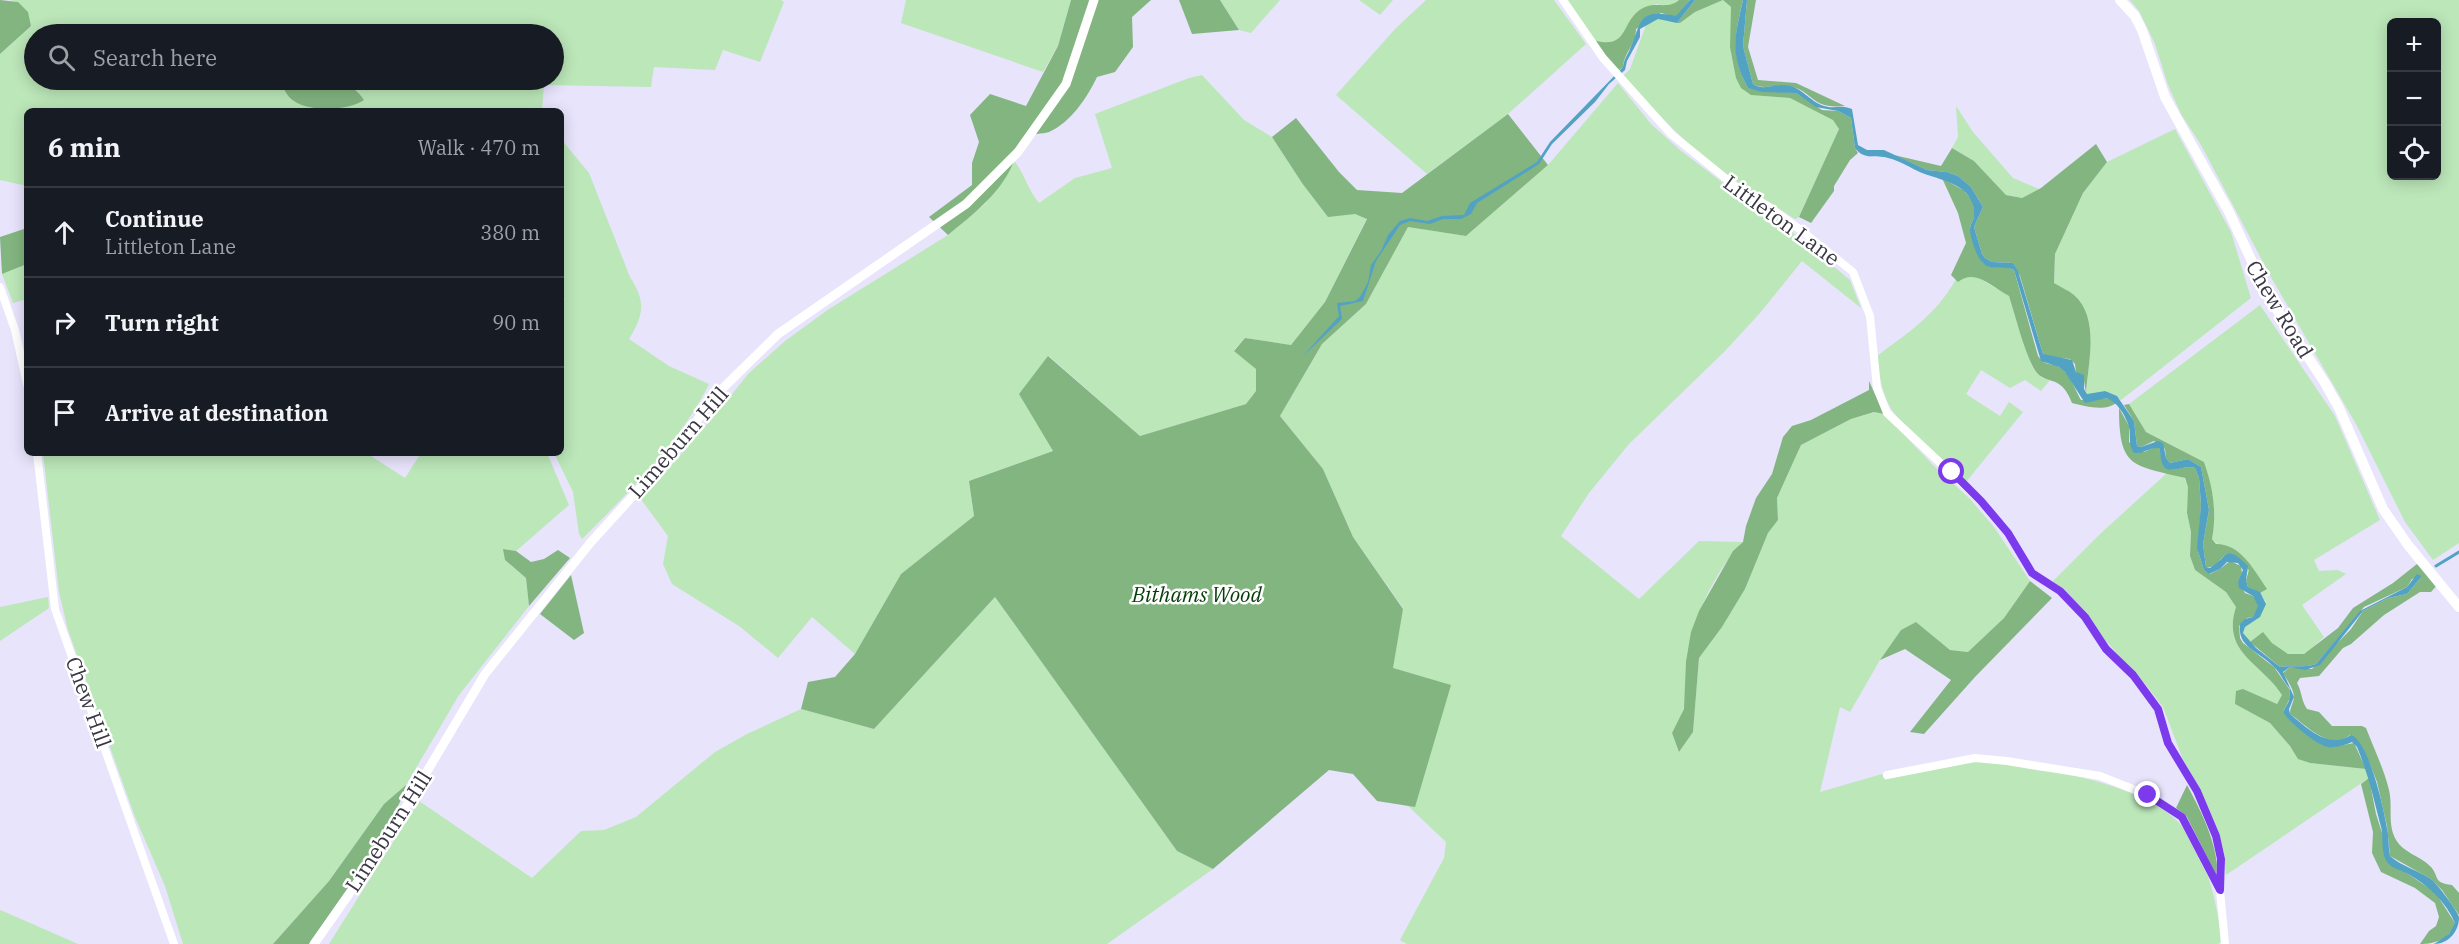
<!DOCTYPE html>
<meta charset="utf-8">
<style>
body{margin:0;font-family:"IBM Plex Serif",serif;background:#242831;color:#f1f3f6}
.controls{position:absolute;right:18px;top:18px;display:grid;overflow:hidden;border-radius:9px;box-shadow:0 3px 15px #0003}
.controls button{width:54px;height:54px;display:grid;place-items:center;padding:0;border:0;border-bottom:2px solid #363941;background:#171b24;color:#f1f3f6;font:30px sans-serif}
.stop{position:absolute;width:18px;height:18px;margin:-14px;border:4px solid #7c3aed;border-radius:50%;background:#fff}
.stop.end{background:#7c3aed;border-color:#fff;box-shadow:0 2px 6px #0008}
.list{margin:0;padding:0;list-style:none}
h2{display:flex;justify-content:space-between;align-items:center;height:78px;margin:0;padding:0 24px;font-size:26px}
h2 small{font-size:20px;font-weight:400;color:#9ea1a6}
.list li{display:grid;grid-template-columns:39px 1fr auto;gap:18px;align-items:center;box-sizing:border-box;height:90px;padding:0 24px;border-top:2px solid #363941}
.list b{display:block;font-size:22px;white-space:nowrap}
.list p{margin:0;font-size:20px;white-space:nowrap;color:#9ea1a6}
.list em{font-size:20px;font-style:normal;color:#9ea1a6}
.icon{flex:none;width:33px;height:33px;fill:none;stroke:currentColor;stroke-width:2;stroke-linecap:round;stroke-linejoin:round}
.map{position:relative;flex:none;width:2459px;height:944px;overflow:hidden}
.search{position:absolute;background:#171b24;box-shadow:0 3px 15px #0003;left:24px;top:24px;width:540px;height:66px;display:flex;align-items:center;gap:15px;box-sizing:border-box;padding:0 21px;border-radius:33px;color:#9ea1a6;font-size:22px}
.panel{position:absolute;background:#171b24;box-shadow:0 3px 15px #0003;left:24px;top:108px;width:540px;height:348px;border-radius:9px}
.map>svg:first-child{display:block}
</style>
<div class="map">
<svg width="2459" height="944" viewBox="0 0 2459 944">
<rect width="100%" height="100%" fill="#e7e4fc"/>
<path fill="#bce7b9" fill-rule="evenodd" d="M 10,0 L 781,0 L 784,2 L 760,62 L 723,50 L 715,70 L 654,67 L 651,87 L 544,85 L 542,111 L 27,111 L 27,186 L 0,180 L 0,54 L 31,26 L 18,2 ZM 34,34 L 554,34 L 554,80 L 332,80 L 348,84 L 282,86 L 297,80 L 34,80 Z
M 906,0 L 1071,0 L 1058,46 L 1043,72 L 901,23 Z
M 1220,0 L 1280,0 L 1251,33 L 1239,30 Z
M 1359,0 L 1393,0 L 1380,15 Z
M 1426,0 L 1554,0 L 1586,44 L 1508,114 L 1427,174 L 1336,95 L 1396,28 Z
M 1566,0 L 1679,0 C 1672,7 1666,6 1656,4 L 1627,27 L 1624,35 L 1616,41 L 1603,43 L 1593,40 Z
M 1723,0 L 1731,7 L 1731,26 L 1752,95 L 1790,98 L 1833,119 L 1839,129 L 1799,217 L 1795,219 C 1765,200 1735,182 1708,160 C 1676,135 1650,105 1623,76 L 1630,69 L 1646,25 L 1658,19 L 1680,23 L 1695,12 Z
M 2130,0 L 2459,0 L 2459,543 L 2433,560 L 2405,522 L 2356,424 L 2272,279 L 2201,145 L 2181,114 L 2168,85 L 2155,44 L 2139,11 ZM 2392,22 L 2436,22 L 2436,176 L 2392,176 Z
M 1202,75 L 1244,120 L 1272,137 L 1302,183 L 1355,214 L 1367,218 L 1325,302 L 1291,345 L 1245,338 L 1234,350 L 1256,369 L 1256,391 L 1246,404 L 1140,436 L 1049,356 L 1020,394 L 1053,451 L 969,481 L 974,516 L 901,574 L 855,654 L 812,617 L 778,658 L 739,626 L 672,584 L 663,564 L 668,536 L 640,498 L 651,489 L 722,407 L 748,374 L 785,341 L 829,309 L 948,235 L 985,204 L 1013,163 L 1015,162 C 1025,175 1028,190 1039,203 L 1075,178 L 1112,168 L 1095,114 L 1189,78 Z
M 1618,83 L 1651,124 L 1680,150 L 1731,189 L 1786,227 L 1850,280 L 1861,308 L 1802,261 L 1760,313 L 1725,351 L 1629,444 L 1589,493 L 1561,536 L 1639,599 L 1699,541 L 1743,542 C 1716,568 1690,624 1686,662 C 1685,676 1688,694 1684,708 C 1682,716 1676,725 1672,733 L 1679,752 L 1693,732 L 1699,658 L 1722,627 L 1745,589 L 1768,533 L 1778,520 L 1777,498 L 1801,445 L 1851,419 L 1875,412 L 1884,414 L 1932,464 L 1970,499 L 1994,527 L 2030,581 L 2004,618 L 1968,652 L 1950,650 L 1916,622 L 1901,630 L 1880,660 L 1850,712 L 1840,707 L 1820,792 L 1882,774 L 1885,780 C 1894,775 1966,761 1978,761 C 1999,761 2020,768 2041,771 C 2049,772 2056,771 2064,773 C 2101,782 2162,797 2185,830 C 2209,864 2216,901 2222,941 L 2218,944 L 1407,944 L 1400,940 L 1444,858 L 1446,842 L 1407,805 L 1414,806 L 1392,668 L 1403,608 L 1353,537 L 1323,469 L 1280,416 L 1322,344 L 1366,304 L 1408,227 L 1466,236 L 1548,165 Z
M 1956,106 L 1973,132 L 2013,178 L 2039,189 L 2022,198 L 2006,195 L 1974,161 L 1952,148 L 1958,137 Z
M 2175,129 L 2231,232 L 2251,298 L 2121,400 L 2105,391 L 2087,394 L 2086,393 L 2090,353 L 2054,283 L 2055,254 L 2083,193 L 2107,162 Z
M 561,139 L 589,173 L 630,277 C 646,302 644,314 629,339 L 669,366 L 709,384 C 680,443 628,493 582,539 L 579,534 L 573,492 L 554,453 L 561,453 L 561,305 L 565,299 L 561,295 Z
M 27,264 L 27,299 L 13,303 L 2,274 Z
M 1966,275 L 1974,275 L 2009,296 L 2033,368 L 2042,378 L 2050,380 L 2041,391 L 2025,380 L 2010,388 L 1981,370 L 1966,394 L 2000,416 L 2009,402 L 2023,412 L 1966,482 C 1946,463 1900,427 1889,405 C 1881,389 1879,373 1877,356 C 1910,331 1935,316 1956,279 L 1959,281 Z
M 2260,305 L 2335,416 L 2380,520 L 2314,560 L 2319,571 L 2338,570 L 2346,574 L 2302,605 L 2324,637 C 2318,642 2311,650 2305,653 C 2288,661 2273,644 2263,633 L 2250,642 L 2243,633 L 2245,627 L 2257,619 L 2266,602 L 2260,593 L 2266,589 L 2212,539 C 2217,512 2213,488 2204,462 L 2146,432 L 2129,404 Z
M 43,453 L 372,453 L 371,456 L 405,478 L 421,453 L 547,453 L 569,505 L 516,551 L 504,549 L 505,560 L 526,578 L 529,606 L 459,695 L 406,785 L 384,804 L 329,881 L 273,944 L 183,944 L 165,886 L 135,817 L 68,630 L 59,592 Z
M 2167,473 L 2184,478 L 2188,487 L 2187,513 L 2191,532 L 2190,556 L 2195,570 L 2226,592 L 2236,607 C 2221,653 2262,663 2282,695 L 2277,704 L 2264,699 L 2235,704 L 2270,723 L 2290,746 L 2299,759 L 2310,763 L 2366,769 L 2369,778 L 2226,875 L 2224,852 L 2216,827 L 2204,798 L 2182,757 L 2163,707 L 2146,685 L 2052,582 L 2099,535 Z
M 48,597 L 49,608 L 0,641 L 0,607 Z
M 995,597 L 1177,851 L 1213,869 L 1107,944 L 329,944 L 419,801 L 532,878 L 581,831 L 604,830 L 636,817 L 715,752 L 747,734 L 801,709 L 874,729 Z
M 0,910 L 5,912 L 78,944 L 0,944 Z"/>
<path fill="#83b580" d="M 0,0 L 18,2 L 28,12 L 31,26 L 0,54 Z
M 1071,0 L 1151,0 L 1132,17 L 1133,47 L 1115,72 L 1097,77 C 1087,98 1071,122 1049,132 C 1042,134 1032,134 1025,136 C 1012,151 1017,157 1010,170 C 996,197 971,216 948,235 L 929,217 L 972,185 L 972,163 L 979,142 L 970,115 L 990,94 L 1026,106 L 1058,46 Z
M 1179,0 L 1220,0 L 1239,30 L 1192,34 Z
M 1679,0 L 1690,0 L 1676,17 L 1661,13 L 1636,29 C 1636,44 1624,53 1623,67 L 1618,71 L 1593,40 C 1630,51 1620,20 1643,8 C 1656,1 1668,10 1679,0 Z
M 1695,0 L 1743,0 C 1735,33 1730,56 1748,88 L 1796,93 L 1822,110 L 1838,111 L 1851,118 L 1855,148 L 1858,153 L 1850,160 L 1834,186 L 1834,191 L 1811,223 L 1799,217 L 1839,129 L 1833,120 L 1790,98 L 1751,95 L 1741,88 L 1736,78 L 1730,47 L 1731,7 L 1723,0 L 1695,12 L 1680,23 L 1677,23 Z
M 1747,0 L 1756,0 L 1748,47 L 1758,80 L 1796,83 L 1845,106 C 1811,110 1814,91 1789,86 C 1777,83 1764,91 1753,84 L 1743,46 Z
M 297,80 C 323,79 348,76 364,100 C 348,111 305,113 290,98 C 287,95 284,89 282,86 Z
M 1508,114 L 1548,165 L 1466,236 L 1408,227 L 1366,304 L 1322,344 L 1280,416 L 1323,469 L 1353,537 L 1403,609 L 1393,668 L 1451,685 L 1415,807 L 1377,801 L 1353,774 L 1329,770 L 1213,869 L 1177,851 L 995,597 L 874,729 L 801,709 L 808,682 L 835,677 L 855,654 L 901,574 L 974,516 L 969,481 L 1053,451 L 1019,394 L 1048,356 L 1140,436 L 1246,404 L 1256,391 L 1256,369 L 1234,351 L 1245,338 L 1291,345 L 1325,302 L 1367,219 L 1355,214 L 1328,217 L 1302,183 L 1272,137 L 1296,118 L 1339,172 L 1357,190 L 1402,193 Z
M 2096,144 L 2107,162 L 2083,193 L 2055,254 L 2054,283 C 2060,287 2068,290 2074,295 C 2100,318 2088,363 2086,393 L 2084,381 L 2076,372 L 2075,364 L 2070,359 L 2049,357 L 2043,354 L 2020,276 L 2013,263 L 1992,262 L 1985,258 L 1982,254 L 1974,227 L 1983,207 L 1971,187 L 1958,176 L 1947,172 L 1927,170 L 1894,155 L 1941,166 L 1952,148 L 1974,161 L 2006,195 L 2022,198 L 2041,188 Z
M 1942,178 L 1963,190 L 1972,200 L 1975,215 L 1970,227 L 1982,262 C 1991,269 2003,264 2014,270 L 2038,356 C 2047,367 2049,362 2059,367 C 2070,373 2075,390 2081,400 L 2109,398 L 2116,403 C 2105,412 2084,406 2072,403 C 2060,371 2044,388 2033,367 C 2023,347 2016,318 2009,296 C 1992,287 1975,268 1958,282 L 1951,275 L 1966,243 L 1958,213 Z
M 27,228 L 27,264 L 2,274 L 0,237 Z
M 1869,381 L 1884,414 L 1874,412 L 1851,419 L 1801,445 L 1777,498 L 1778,520 L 1768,533 L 1745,589 L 1722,627 L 1699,658 L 1693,732 L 1679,752 L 1672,733 L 1684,709 L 1686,661 L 1691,632 L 1699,611 L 1733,551 L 1743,542 L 1746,526 L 1756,498 L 1772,474 L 1783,437 L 1792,426 L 1811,420 L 1869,390 Z
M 2129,404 L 2146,432 L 2204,462 C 2213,487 2217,512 2212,539 L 2216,544 C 2241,544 2254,570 2267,589 L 2260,593 L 2248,587 L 2246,580 L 2249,570 L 2235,556 L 2230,554 C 2219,555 2218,569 2206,567 L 2203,544 L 2209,510 L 2201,467 L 2188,459 L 2170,463 L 2166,458 L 2165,449 L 2154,441 L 2141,447 L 2137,446 L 2134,421 L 2124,405 Z
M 2119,408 L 2129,426 L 2129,442 L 2144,452 L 2153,448 L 2159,448 C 2161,453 2161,458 2163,462 C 2170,478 2183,463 2195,468 L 2199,478 L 2201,505 L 2198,551 L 2204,570 L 2210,574 L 2220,569 L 2230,561 L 2241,566 L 2242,573 L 2238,581 L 2245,593 L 2253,596 L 2259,606 L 2253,617 L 2247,618 L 2239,626 L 2240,638 L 2243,643 L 2274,667 L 2290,690 L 2289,700 L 2283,712 L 2332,747 L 2354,743 L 2366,769 L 2310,763 L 2298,759 L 2290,746 L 2270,723 L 2235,704 L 2236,691 L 2243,689 L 2277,704 L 2282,695 C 2262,663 2221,653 2236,607 L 2226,592 L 2195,570 L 2190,556 L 2191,532 L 2187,513 L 2188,487 L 2185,478 C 2132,465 2119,468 2119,408 Z
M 503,549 L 516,551 L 531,562 L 544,559 L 558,550 L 570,558 L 529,606 L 526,578 L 505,560 Z
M 2417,564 L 2428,571 L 2438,584 L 2431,592 L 2420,592 L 2384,615 L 2351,644 L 2343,648 L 2319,676 L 2300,678 L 2297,683 C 2302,692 2301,700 2307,709 L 2319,712 L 2332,726 L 2362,726 L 2366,728 C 2374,749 2384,769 2389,790 C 2393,807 2387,824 2396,840 C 2404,853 2420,856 2430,866 C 2440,876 2432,883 2452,885 L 2459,893 L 2459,915 L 2442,890 L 2431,879 L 2390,856 L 2387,826 L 2377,782 L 2370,764 L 2350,735 C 2330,752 2306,725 2290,714 C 2290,707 2293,704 2294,698 C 2294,689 2287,680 2283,673 L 2290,667 L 2312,669 L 2351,629 L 2363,611 L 2388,598 L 2407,594 L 2422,576 L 2412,579 L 2407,587 L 2364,607 L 2316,664 C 2304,668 2292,665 2280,667 L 2250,642 L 2263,632 L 2272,643 L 2288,654 L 2304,654 L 2338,628 L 2353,608 L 2393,583 Z
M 571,575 L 584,633 L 574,640 L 540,614 Z
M 2030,581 L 2052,598 L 1975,677 L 1924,734 L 1910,732 L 1951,680 L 1905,649 L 1880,660 L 1901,630 L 1916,622 L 1950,650 L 1968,652 L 2004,618 Z
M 2369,778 L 2376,814 L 2383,836 L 2383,849 L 2402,870 L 2435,892 L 2455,923 C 2451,939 2435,944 2420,944 L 2429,931 L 2436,926 L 2439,917 L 2435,903 L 2415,888 L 2381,872 L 2372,853 L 2373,832 L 2361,784 Z
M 406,785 L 404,794 L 378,846 L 309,944 L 273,944 L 329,881 L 384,804 Z
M 2187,785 C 2203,815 2218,844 2218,879 L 2187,817 L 2176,808 Z"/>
<path fill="#52a2c4" d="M 1690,0 L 1695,0 L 1677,23 L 1658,19 L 1640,29 L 1640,37 L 1627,61 L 1625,70 L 1609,84 L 1595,102 L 1552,144 L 1539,164 L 1477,203 L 1471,214 L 1461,219 L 1443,219 L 1430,224 L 1410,221 L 1400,225 L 1376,261 L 1363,301 L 1340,306 L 1342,319 L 1303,356 L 1339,316 L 1337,303 L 1355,301 L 1360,297 L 1368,282 L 1371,265 L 1381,251 L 1388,235 L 1400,221 L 1410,218 L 1427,221 L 1442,216 L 1464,215 L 1470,203 L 1537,162 L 1550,142 L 1623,67 C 1624,59 1627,56 1630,49 C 1642,22 1637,8 1676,16 Z
M 1743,0 L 1747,0 L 1743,46 L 1753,84 C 1763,91 1774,84 1786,85 C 1802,87 1809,101 1824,106 C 1833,109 1842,105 1852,109 L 1858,145 L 1867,150 L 1884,150 L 1927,170 L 1947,172 L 1958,176 L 1971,187 L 1983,207 L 1974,227 L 1982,254 L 1985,258 L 1992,262 L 2013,263 L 2018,271 L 2043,354 L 2072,360 L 2076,372 L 2084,375 L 2084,389 L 2087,394 L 2105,391 L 2117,396 L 2134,421 L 2137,446 L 2141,447 L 2158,441 L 2163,443 L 2166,458 L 2170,463 L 2188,459 L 2201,467 L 2209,510 L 2203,544 L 2206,567 L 2210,568 C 2228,557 2225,543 2248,566 L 2246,580 L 2248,587 L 2260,592 L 2266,604 L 2260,617 L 2245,627 L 2243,633 L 2256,648 L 2280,667 C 2292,665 2304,668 2316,664 L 2360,611 L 2407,587 L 2417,574 L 2422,576 L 2407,594 L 2388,598 L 2363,611 L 2320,665 L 2305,670 L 2290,667 L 2283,672 L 2294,697 L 2289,709 L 2290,714 C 2307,728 2329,750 2351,735 C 2369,741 2384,810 2387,828 C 2389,837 2388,846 2390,856 C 2401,866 2419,871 2431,879 C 2438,885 2457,910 2459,917 C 2459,933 2447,944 2434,944 L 2449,934 L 2455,923 C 2446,902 2428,885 2408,874 C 2402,870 2392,869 2388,863 C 2380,853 2384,838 2381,827 C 2374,800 2368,773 2357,747 L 2352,742 C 2345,745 2336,748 2328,747 C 2316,745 2289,722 2283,712 L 2289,701 L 2290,689 C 2284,682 2280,672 2273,666 C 2259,651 2237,648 2240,624 L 2245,619 L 2253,617 L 2258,606 L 2253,596 L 2239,588 L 2238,581 L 2243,570 L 2238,563 L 2227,562 L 2220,569 L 2209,574 L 2204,570 L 2197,548 L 2201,505 L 2199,478 L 2195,468 C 2184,463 2168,478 2162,463 C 2160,458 2161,453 2159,448 C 2149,447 2144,454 2134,453 C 2127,443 2132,434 2128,424 C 2125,415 2117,402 2107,398 L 2085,403 L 2065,372 L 2059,367 L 2041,361 L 2014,270 C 2005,265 1990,271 1983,263 C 1977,258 1970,237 1970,229 C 1970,224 1974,220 1974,216 C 1975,204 1969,194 1960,188 C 1948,180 1935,178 1922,173 C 1910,168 1901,161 1888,158 C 1875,154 1865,161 1855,148 L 1851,118 L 1838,111 L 1816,107 L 1796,93 L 1762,92 L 1748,88 C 1729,54 1735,35 1743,0 Z"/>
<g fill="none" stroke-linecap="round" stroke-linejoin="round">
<path stroke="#52a2c4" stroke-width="3" d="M 2436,566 L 2459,552"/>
<path stroke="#fff" stroke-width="8" d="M 1563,0 L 1603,58 L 1671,134 L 1740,190 L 1768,206 L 1802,231 L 1853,272 L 1870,316 L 1877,388 L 1887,413 L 1981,501 L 2008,533 L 2032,573 L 2060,591 L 2085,617 L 2106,649 L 2133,675 L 2158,709 L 2168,743 L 2197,791 L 2216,836 L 2221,859 L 2220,890 L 2225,944
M 0,287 L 15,330 L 27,384
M 37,453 L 55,609 L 174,944
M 1887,775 L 1975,758 L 2007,761 L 2100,776 L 2148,795 L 2182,817 L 2219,889"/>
<path stroke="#fff" stroke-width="9" d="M 314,944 L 382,847 L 485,674 L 591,542 L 671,454 L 718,393 L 778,334 L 966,204 L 1018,152 L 1066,84 L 1094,0"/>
<path stroke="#fff" stroke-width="10" d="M 2120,0 L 2135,16 L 2142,30 L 2165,97 L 2229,212 L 2268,296 L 2325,383 L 2339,408 L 2383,509 L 2408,545 L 2459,607"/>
</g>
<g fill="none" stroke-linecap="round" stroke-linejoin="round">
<path stroke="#7c3aed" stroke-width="8" d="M 1952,472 L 1981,501 L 2008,533 L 2032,573 L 2060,591 L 2085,617 L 2106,649 L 2133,675 L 2158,709 L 2168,743 L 2197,791 L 2216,836 L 2221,859 L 2220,890 L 2182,817 L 2148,795"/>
</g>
<g text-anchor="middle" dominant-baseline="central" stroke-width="5" stroke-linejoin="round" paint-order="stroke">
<g font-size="21" fill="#393743" stroke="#fff">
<text transform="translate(1782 220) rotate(36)">Littleton Lane</text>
<text transform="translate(2280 309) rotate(59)">Chew Road</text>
<text transform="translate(678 442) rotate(-49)">Limeburn Hill</text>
<text transform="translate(89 702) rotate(70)">Chew Hill</text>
<text transform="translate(388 831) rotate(-57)">Limeburn Hill</text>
</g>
<g font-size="21" font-style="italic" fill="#063d08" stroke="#fff">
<text x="1197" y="594">Bithams Wood</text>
</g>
</g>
</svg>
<div class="controls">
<button>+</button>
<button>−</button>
<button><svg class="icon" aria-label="locate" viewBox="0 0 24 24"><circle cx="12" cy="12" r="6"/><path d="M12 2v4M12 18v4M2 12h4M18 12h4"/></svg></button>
</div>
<div class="stop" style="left:1952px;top:472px"></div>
<div class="stop end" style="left:2148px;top:795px"></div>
<div class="search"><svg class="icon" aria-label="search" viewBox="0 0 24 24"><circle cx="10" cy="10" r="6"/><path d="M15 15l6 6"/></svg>Search here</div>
<section class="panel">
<h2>6 min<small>Walk · 470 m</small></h2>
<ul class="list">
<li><svg class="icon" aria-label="ahead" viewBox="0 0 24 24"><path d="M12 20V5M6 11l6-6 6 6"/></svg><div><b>Continue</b><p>Littleton Lane</p></div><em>380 m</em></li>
<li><svg class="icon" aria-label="right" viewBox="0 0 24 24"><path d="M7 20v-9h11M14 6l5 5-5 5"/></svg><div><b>Turn right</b></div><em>90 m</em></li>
<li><svg class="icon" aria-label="arrive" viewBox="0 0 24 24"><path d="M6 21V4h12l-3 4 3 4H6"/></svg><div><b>Arrive at destination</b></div></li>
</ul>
</section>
</div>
